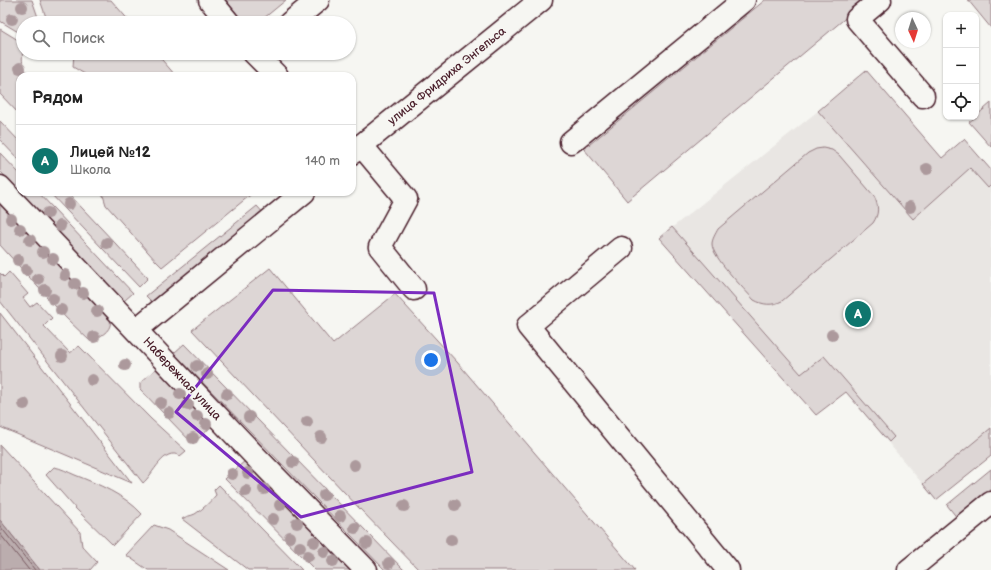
<!DOCTYPE html>
<html lang="ru">
<meta charset="utf-8">
<style>
body{margin:0;font-family:"Balsamiq Sans",sans-serif;background:#f2f2f2;color:#222}
.controls{position:absolute;right:12px;top:12px;display:grid;overflow:hidden;border-radius:8px;box-shadow:0 1px 3px #0004}
.controls button{width:36px;height:36px;display:grid;place-items:center;padding:0;border:0;border-bottom:1px solid #e0e0e0;background:#fff;color:#222;font:20px sans-serif}
.compass{position:absolute;left:895px;top:12px;width:36px;height:36px;border-radius:50%;background:#fff;box-shadow:0 1px 3px #0004;rotate:176deg}
.you{position:absolute;left:431px;top:360px;width:14px;height:14px;margin:-10px;border:3px solid #fff;border-radius:50%;background:#1a73e8;box-shadow:0 0 0 6px #1a73e833}
.badge{display:grid;place-items:center;width:26px;height:26px;border-radius:50%;background:#0f766e;color:#fff;font-size:13px;font-weight:700}
.pin{position:absolute;translate:-50% -50%;border:2px solid #fff;box-shadow:0 1px 4px #0006}
.list{margin:0;padding:0;list-style:none}
h2{display:flex;justify-content:space-between;align-items:center;height:52px;margin:0;padding:0 16px;font-size:17px}
h2 small{font-size:13px;font-weight:400;color:#767676}
.list li{display:grid;grid-template-columns:26px 1fr auto;gap:12px;align-items:center;box-sizing:border-box;height:72px;padding:0 16px;border-top:1px solid #e0e0e0}
.list b{display:block;font-size:15px;white-space:nowrap}
.list p{margin:0;font-size:13px;white-space:nowrap;color:#767676}
.list em{font-size:13px;font-style:normal;color:#767676}
.icon{flex:none;width:22px;height:22px;fill:none;stroke:currentColor;stroke-width:2;stroke-linecap:round;stroke-linejoin:round}
.map{position:relative;flex:none;width:991px;height:570px;overflow:hidden}
.search{position:absolute;background:#fff;box-shadow:0 1px 3px #0004;left:16px;top:16px;width:340px;height:44px;display:flex;align-items:center;gap:10px;box-sizing:border-box;padding:0 14px;border-radius:22px;color:#767676;font-size:15px}
.panel{position:absolute;background:#fff;box-shadow:0 1px 3px #0004;left:16px;top:72px;width:340px;height:124px;border-radius:12px}
.map>svg:first-child{display:block}
</style>
<div class="map">
<svg width="991" height="570" viewBox="0 0 991 570">
<rect width="100%" height="100%" fill="#f6f6f2"/>
<filter id="ink" filterUnits="userSpaceOnUse"><feTurbulence type="fractalNoise" baseFrequency=".025" numOctaves="2"/><feDisplacementMap in="SourceGraphic" scale="8" xChannelSelector="R" yChannelSelector="G"/><feConvolveMatrix kernelMatrix="1 2 1 2 8 2 1 2 1" color-interpolation-filters="sRGB"/></filter>
<g filter="url(#ink)">
<path fill="#e9e6e3" d="M 866,70 L 942,158 L 964,139 L 991,170 L 991,456 L 936,500 L 846,392 L 816,415 L 659,238 L 818,111 Z"/>
<path fill="#ddd6d5" stroke="#947a80" d="M 0,0 L 32,0 L 40,23 L 23,23 L 23,35 L 0,21 Z
M 40,0 L 111,0 L 131,23 L 48,23 Z
M 226,0 L 286,0 L 258,23 L 244,23 Z
M 765,0 L 867,0 L 627,201 L 584,149 Z
M 968,0 L 991,0 L 991,28 Z
M 0,29 L 23,43 C 23,58 19,64 30,76 L 20,76 L 20,115 L 0,94 Z
M 74,53 L 156,53 L 176,76 L 88,76 L 73,67 Z
M 866,70 L 942,158 L 964,139 L 991,170 L 991,185 L 988,188 L 970,168 L 913,219 L 818,111 Z
M 991,103 L 991,147 L 969,122 L 976,117 L 976,116 Z
M 0,121 L 20,142 L 20,161 L 0,140 Z
M 823,148 L 832,150 L 839,155 L 874,196 C 879,206 879,214 873,223 L 782,301 C 772,306 763,305 754,300 C 744,289 712,257 712,244 C 712,239 716,233 718,229 L 808,153 L 816,149 Z
M 0,153 L 20,174 L 20,192 L 38,192 L 133,293 L 124,301 L 0,171 Z
M 49,192 L 67,192 L 148,278 L 139,287 Z
M 102,192 L 254,192 L 162,267 L 156,261 L 106,205 Z
M 0,202 L 110,319 C 113,331 100,336 91,342 L 66,318 L 0,245 Z
M 257,206 L 266,216 L 158,308 L 146,296 Z
M 672,227 L 801,374 L 824,356 L 894,437 L 889,442 L 846,392 L 816,415 L 659,238 Z
M 270,268 L 333,344 L 395,294 L 457,362 L 635,570 L 419,570 L 360,509 L 192,330 Z
M 9,272 L 28,294 L 23,298 L 30,307 L 37,302 L 52,318 L 44,326 L 70,353 L 79,346 L 151,419 L 186,451 L 180,456 C 164,446 153,475 143,483 L 0,301 L 0,273 L 4,277 Z
M 0,313 L 132,483 L 0,427 Z
M 184,344 L 404,570 L 385,570 L 174,353 Z
M 160,365 L 215,423 L 193,444 L 140,389 L 140,383 Z
M 991,428 L 991,456 L 936,500 L 923,484 Z
M 0,445 L 80,532 L 82,546 L 97,562 L 90,570 L 40,570 L 0,520 Z
M 247,459 L 351,570 L 315,570 L 225,479 Z
M 54,467 C 61,468 68,472 75,475 C 98,484 125,495 142,514 L 113,545 L 76,509 L 46,475 Z
M 991,469 L 991,491 L 958,519 L 947,505 Z
M 219,485 L 302,570 L 248,570 L 182,519 C 186,516 191,516 195,514 C 203,509 210,502 216,495 L 214,490 Z
M 154,525 L 168,530 L 229,570 L 148,570 L 126,555 Z"/>
<path fill="#bbadae" stroke="#8e747a" d="M 0,520 L 34,563 L 40,570 L 0,570 Z"/>
<g fill="none" stroke-linecap="round" stroke-linejoin="round">
<path stroke="#77585f" stroke-width="1" d="M 0,526 L 35,570
M 0,534 L 29,570"/>
<g stroke="#4a1f2b" stroke-width="25">
<path id="minor" d="M 210,0 L 229,23
M 880,0 L 857,19 L 923,96
M 290,23 L 318,0
M 254,53 L 277,76
M 571,142 L 744,0
M 361,145 L 406,199 L 380,247 L 414,289
M 352,153 L 541,0
M 0,187 L 255,456 L 366,570
M 621,248 L 528,326 L 728,570
M 136,330 L 304,192
M 909,570 L 991,503"/>
</g>
<use href="#minor" stroke="#f6f6f2" stroke-width="22"/>
</g>
<g fill="#ac999c">
<circle cx="22" cy="7" r="6"/>
<circle cx="12" cy="19" r="6"/>
<circle cx="20" cy="68" r="6"/>
<circle cx="927" cy="169" r="6"/>
<circle cx="69" cy="204" r="6"/>
<circle cx="910" cy="207" r="6"/>
<circle cx="48" cy="213" r="6"/>
<circle cx="11" cy="219" r="6"/>
<circle cx="60" cy="226" r="6"/>
<circle cx="20" cy="229" r="6"/>
<circle cx="30" cy="240" r="6"/>
<circle cx="107" cy="243" r="6"/>
<circle cx="43" cy="252" r="6"/>
<circle cx="53" cy="259" r="6"/>
<circle cx="18" cy="260" r="6"/>
<circle cx="26" cy="270" r="6"/>
<circle cx="65" cy="275" r="6"/>
<circle cx="38" cy="279" r="6"/>
<circle cx="75" cy="284" r="6"/>
<circle cx="45" cy="290" r="6"/>
<circle cx="83" cy="293" r="6"/>
<circle cx="53" cy="299" r="6"/>
<circle cx="61" cy="310" r="6"/>
<circle cx="97" cy="311" r="6"/>
<circle cx="832" cy="335" r="6"/>
<circle cx="94" cy="337" r="6"/>
<circle cx="62" cy="356" r="6"/>
<circle cx="125" cy="365" r="6"/>
<circle cx="197" cy="366" r="6"/>
<circle cx="207" cy="374" r="6"/>
<circle cx="92" cy="380" r="6"/>
<circle cx="180" cy="394" r="6"/>
<circle cx="227" cy="394" r="6"/>
<circle cx="161" cy="403" r="6"/>
<circle cx="24" cy="404" r="6"/>
<circle cx="188" cy="405" r="6"/>
<circle cx="169" cy="413" r="6"/>
<circle cx="197" cy="416" r="6"/>
<circle cx="249" cy="417" r="6"/>
<circle cx="307" cy="422" r="6"/>
<circle cx="206" cy="424" r="6"/>
<circle cx="321" cy="437" r="6"/>
<circle cx="193" cy="438" r="6"/>
<circle cx="293" cy="462" r="6"/>
<circle cx="354" cy="465" r="6"/>
<circle cx="248" cy="473" r="6"/>
<circle cx="232" cy="474" r="6"/>
<circle cx="264" cy="489" r="6"/>
<circle cx="246" cy="491" r="6"/>
<circle cx="324" cy="495" r="6"/>
<circle cx="280" cy="505" r="6"/>
<circle cx="455" cy="505" r="6"/>
<circle cx="404" cy="506" r="6"/>
<circle cx="340" cy="516" r="6"/>
<circle cx="273" cy="519" r="6"/>
<circle cx="297" cy="523" r="6"/>
<circle cx="355" cy="528" r="6"/>
<circle cx="290" cy="537" r="6"/>
<circle cx="451" cy="540" r="6"/>
<circle cx="314" cy="542" r="6"/>
<circle cx="367" cy="543" r="6"/>
<circle cx="300" cy="547" r="6"/>
<circle cx="324" cy="552" r="6"/>
<circle cx="308" cy="556" r="6"/>
<circle cx="333" cy="561" r="6"/>
<circle cx="389" cy="563" r="6"/>
</g>
</g>
<path fill="none" stroke="#7b2cbf" stroke-width="3" stroke-linejoin="round" d="M 273,290 L 434,293 L 472,472 L 301,517 L 176,412 Z"/>
<g text-anchor="middle" dominant-baseline="central" stroke-width="3" stroke-linejoin="round" paint-order="stroke">
<g font-size="12" fill="#4a1f2b" stroke="#f6f6f2">
<text transform="translate(447 76) rotate(-39)">улица Фридриха Энгельса</text>
<text transform="translate(182 379) rotate(47)">Набережная улица</text>
</g>
</g>
</svg>
<div class="controls">
<button>+</button>
<button>−</button>
<button><svg class="icon" aria-label="locate" viewBox="0 0 24 24"><circle cx="12" cy="12" r="6"/><path d="M12 2v4M12 18v4M2 12h4M18 12h4"/></svg></button>
</div>
<svg class="compass" viewBox="-18 -18 36 36"><path d="M0-13l5 13h-10z" fill="#e53935"/><path d="M0 13l5-13h-10z" fill="#767676"/></svg>
<div class="you"></div>
<div class="pin badge" style="left:858px;top:314px">A</div>
<div class="search"><svg class="icon" aria-label="search" viewBox="0 0 24 24"><circle cx="10" cy="10" r="6"/><path d="M15 15l6 6"/></svg>Поиск</div>
<section class="panel">
<h2>Рядом<small></small></h2>
<ul class="list">
<li><span class="badge">A</span><div><b>Лицей №12</b><p>Школа</p></div><em>140 m</em></li>
</ul>
</section>
</div>
